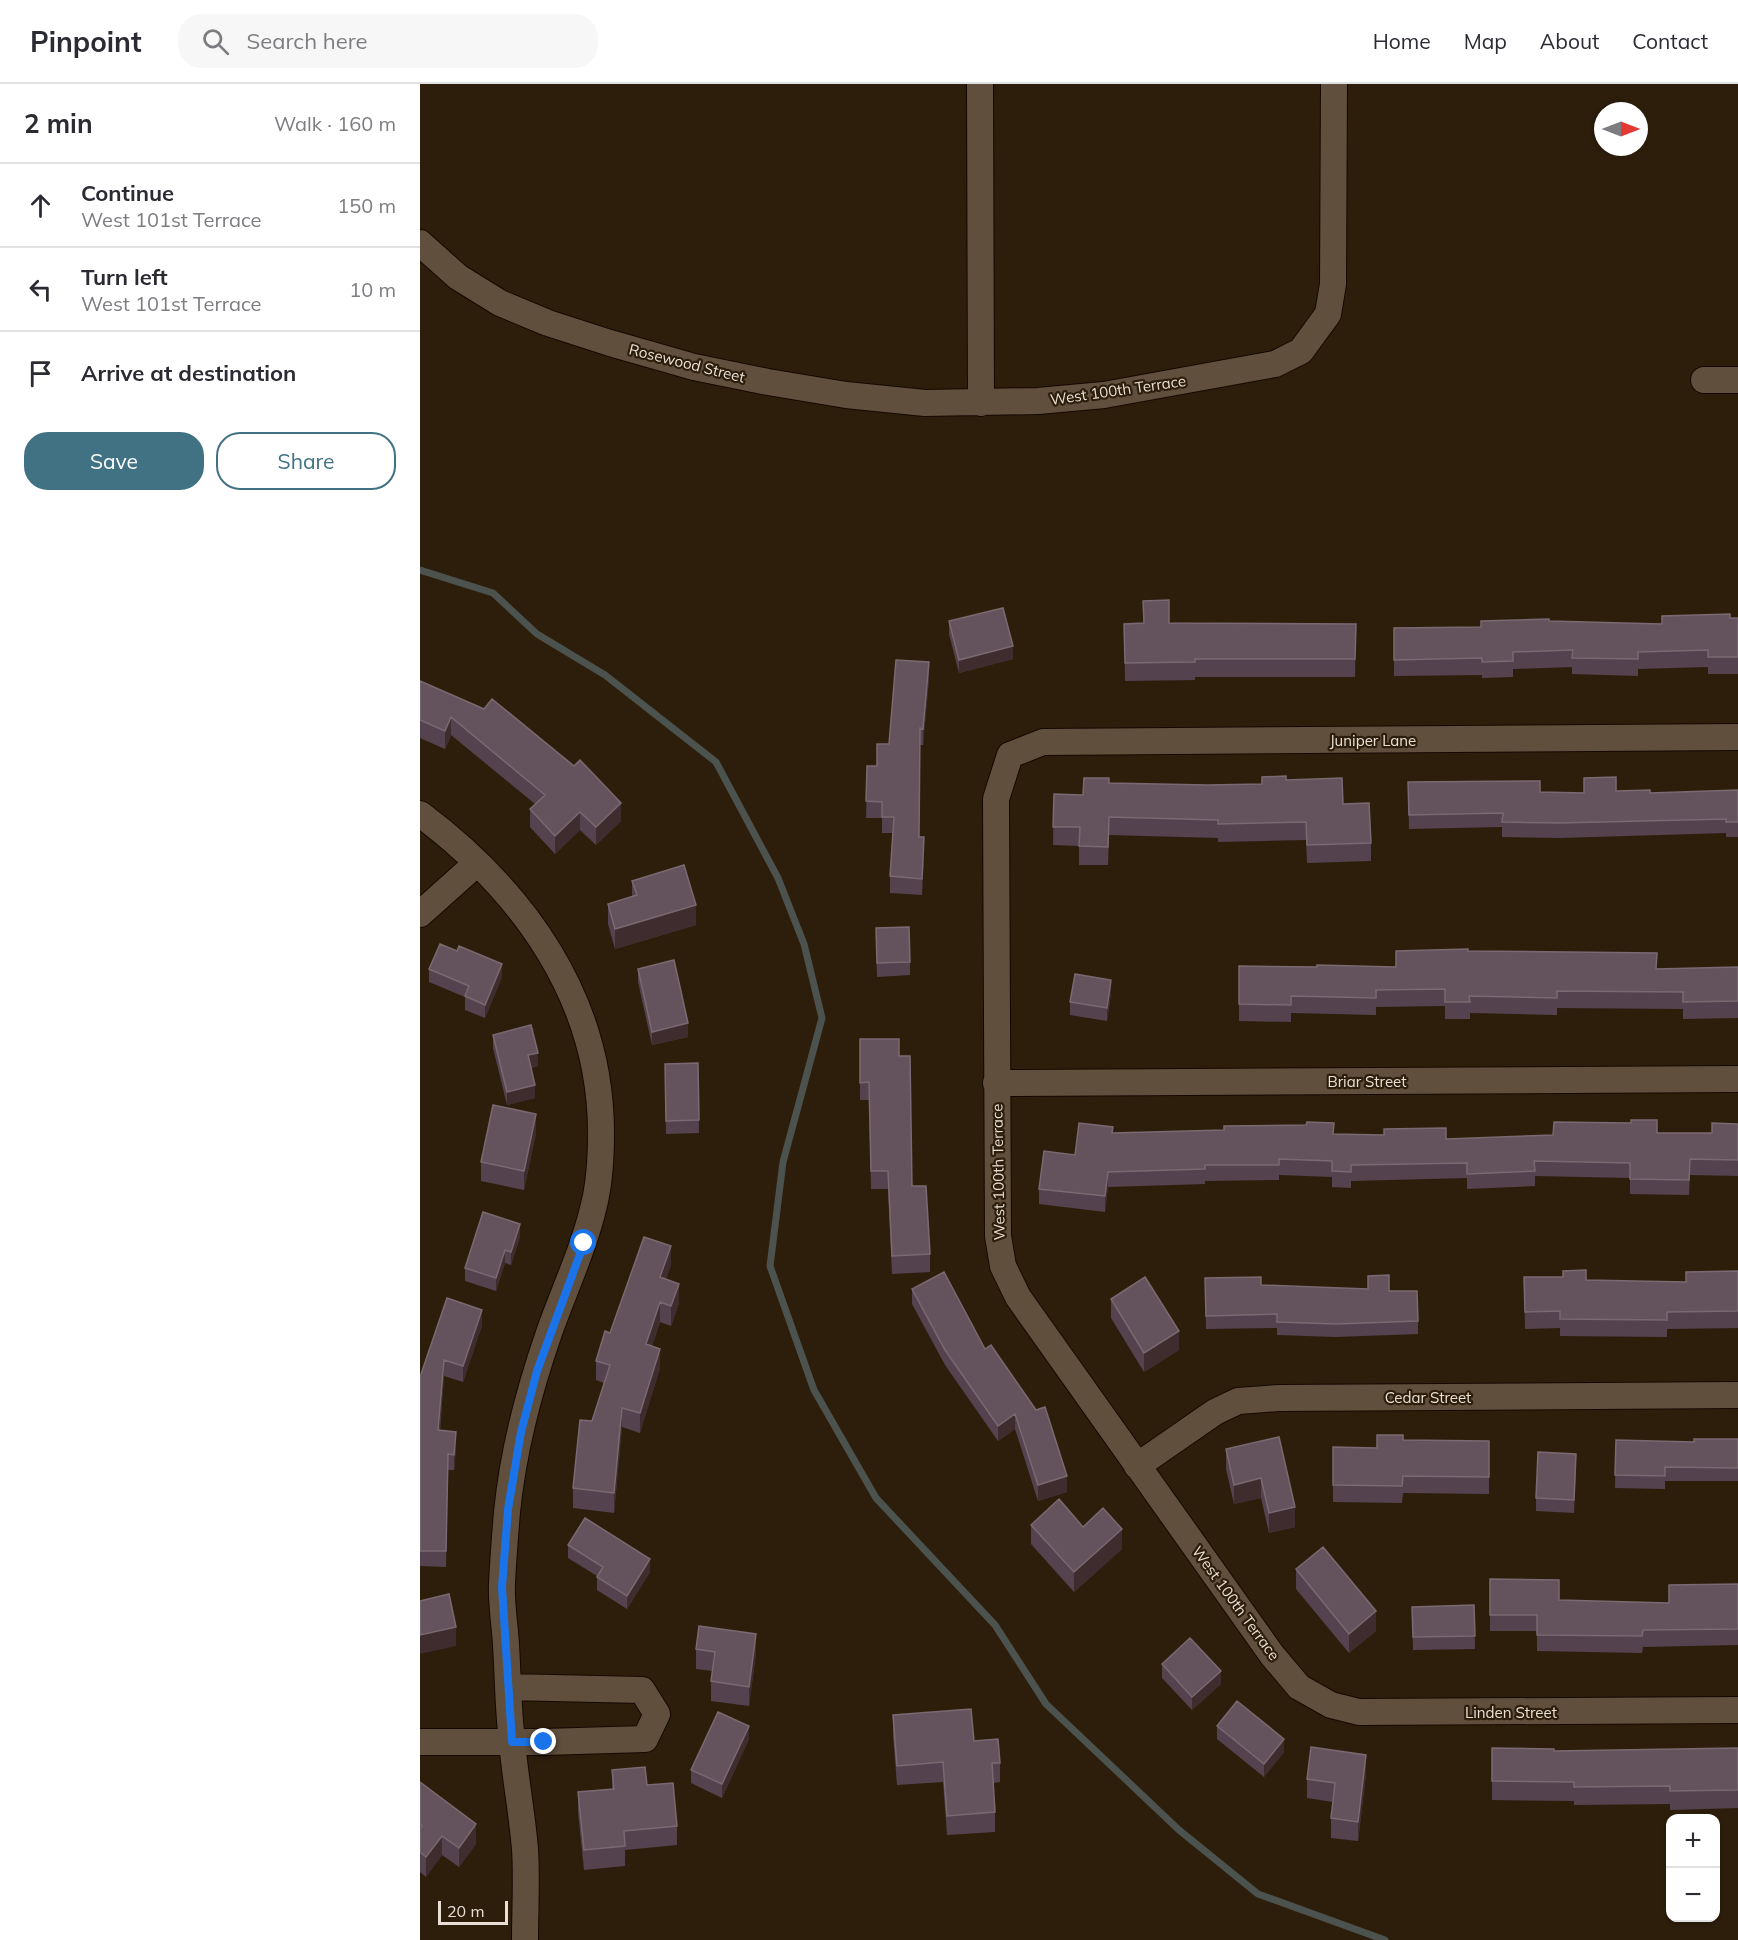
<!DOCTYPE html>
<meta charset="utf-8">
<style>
body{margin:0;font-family:Mulish,sans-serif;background:#f7f7f7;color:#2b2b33}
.controls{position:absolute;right:18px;bottom:18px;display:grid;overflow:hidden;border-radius:12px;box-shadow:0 2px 4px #0004}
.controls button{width:54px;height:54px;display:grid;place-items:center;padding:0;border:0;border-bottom:2px solid #e1e1e2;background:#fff;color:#2b2b33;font:30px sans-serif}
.compass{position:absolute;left:1174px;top:18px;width:54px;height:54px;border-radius:50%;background:#fff;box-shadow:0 2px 4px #0004;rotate:90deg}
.scale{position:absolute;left:18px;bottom:15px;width:70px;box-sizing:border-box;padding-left:6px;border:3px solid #e9dfd4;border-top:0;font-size:16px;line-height:21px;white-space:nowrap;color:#e9dfd4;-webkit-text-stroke:4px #2d1e0c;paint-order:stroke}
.stop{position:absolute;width:18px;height:18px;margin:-14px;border:4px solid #1a73e8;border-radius:50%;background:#fff}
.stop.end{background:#1a73e8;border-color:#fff;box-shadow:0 2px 6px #0008}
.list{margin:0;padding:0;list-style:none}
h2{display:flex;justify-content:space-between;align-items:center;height:78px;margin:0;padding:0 24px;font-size:26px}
h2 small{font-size:20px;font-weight:400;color:#7c7c81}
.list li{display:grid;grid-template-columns:39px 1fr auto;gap:18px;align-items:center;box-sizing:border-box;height:84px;padding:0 24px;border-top:2px solid #e1e1e2}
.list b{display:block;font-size:22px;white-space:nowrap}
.list p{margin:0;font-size:20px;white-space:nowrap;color:#7c7c81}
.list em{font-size:20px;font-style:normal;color:#7c7c81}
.actions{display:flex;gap:12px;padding:18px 24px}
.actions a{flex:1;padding:14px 0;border:2px solid #407283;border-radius:24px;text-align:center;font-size:21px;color:#407283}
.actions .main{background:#407283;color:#fff}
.icon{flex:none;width:33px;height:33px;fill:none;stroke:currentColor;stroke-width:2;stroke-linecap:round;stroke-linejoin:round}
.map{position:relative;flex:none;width:1318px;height:1856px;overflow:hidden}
header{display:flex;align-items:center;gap:36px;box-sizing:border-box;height:84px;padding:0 30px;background:#fff;border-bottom:2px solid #e1e1e2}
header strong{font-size:28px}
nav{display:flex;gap:33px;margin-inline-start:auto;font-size:21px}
.search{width:420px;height:54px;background:#f7f7f7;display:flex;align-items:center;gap:15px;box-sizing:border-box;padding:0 21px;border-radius:24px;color:#7c7c81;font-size:22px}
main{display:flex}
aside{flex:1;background:#fff}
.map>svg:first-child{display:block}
</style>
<header>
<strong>Pinpoint</strong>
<div class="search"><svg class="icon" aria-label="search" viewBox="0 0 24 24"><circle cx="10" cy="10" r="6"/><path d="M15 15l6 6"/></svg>Search here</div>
<nav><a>Home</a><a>Map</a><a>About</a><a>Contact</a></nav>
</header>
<main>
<aside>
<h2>2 min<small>Walk · 160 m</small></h2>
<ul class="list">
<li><svg class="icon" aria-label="ahead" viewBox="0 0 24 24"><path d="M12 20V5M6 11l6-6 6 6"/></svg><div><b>Continue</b><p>West 101st Terrace</p></div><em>150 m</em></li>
<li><svg class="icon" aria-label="left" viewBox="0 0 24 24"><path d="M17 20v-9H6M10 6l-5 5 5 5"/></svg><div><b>Turn left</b><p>West 101st Terrace</p></div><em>10 m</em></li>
<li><svg class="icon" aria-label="arrive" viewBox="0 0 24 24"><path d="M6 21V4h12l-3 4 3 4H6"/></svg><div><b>Arrive at destination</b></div></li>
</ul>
<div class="actions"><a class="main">Save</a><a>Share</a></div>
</aside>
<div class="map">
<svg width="1318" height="1856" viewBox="0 0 1318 1856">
<rect width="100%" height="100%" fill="#2d1e0c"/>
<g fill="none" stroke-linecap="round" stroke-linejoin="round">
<path stroke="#4c524e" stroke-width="7" d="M 0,486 L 73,509 L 117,550 L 185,591 L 296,678 L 358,794 L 384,860 L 402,934 L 363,1078 L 350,1182 L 394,1306 L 456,1414 L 575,1541 L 626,1620 L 759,1746 L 838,1810 L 965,1856"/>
<g stroke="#150800" stroke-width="28">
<path id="minor" d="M 560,0 L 561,319
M 0,159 L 38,193 L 80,219 L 128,239 L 190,259 L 274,283 L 348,298 L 426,311 L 505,319 L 618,317 L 684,311 L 855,280 L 881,267 L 908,230 L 913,200 L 914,0
M 1284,296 L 1318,296
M 1318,653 L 623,658 L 590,671 L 576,715 L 578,1152 L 583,1182 L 598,1213 L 852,1571 L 879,1603 L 911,1621 L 939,1628 L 1318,1626
M 0,730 C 104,808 181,915 181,1049 C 181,1072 180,1097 174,1121 C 164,1164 145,1204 130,1246 C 110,1303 93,1368 87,1428 C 85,1452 83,1477 82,1500 C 81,1520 85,1541 86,1561 C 88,1593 88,1625 92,1657 C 95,1693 102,1729 105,1765 C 107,1795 105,1826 105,1856
M 0,830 L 57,779
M 576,999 L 1318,995
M 717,1382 L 795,1328 L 818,1317 L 859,1314 L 1318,1311
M 0,1658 L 124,1658 L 225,1655 L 237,1630 L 222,1606 L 88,1603"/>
</g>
<use href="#minor" stroke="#604f3c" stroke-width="26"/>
</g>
<path fill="#54424f" d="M 1310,534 L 1318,534 L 1318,590 L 1288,590 L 1288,583 L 1218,585 L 1218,592 L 1152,590 L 1152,583 L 1093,585 L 1093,593 L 1062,594 L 1062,591 L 974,592 L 974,544 L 1061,543 L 1129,537 L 1242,540 Z
M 529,537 L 593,575 L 539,589 L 529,550 Z
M 724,539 L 936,540 L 935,593 L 775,593 L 775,596 L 705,597 L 704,540 Z
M 509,595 L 503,661 L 500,661 L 499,753 L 504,770 L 502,811 L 470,809 L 470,792 L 473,749 L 462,749 L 462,734 L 446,734 L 447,682 L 457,682 Z
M 0,597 L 201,737 L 176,761 L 160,746 L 135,770 L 110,743 L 110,725 L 115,720 L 31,651 L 25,665 L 0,654 Z
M 866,696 L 923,720 L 951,759 L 951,777 L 887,779 L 886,756 L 798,758 L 798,754 L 689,751 L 688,781 L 659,781 L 659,762 L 633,761 L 634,710 L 663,711 L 689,699 L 787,701 L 842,700 Z
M 988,698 L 1120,708 L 1164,709 L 1196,707 L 1230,709 L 1318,706 L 1318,753 L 1306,753 L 1306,749 L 1140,754 L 1082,753 L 1082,743 L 989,745 Z
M 212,797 L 276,841 L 195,865 L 188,840 L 188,820 L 212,813 Z
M 456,858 L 490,878 L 490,891 L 457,893 Z
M 37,867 L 82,893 L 65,934 L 45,926 L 45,913 L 9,898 L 9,885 Z
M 976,867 L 1048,867 L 1237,885 L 1318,883 L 1318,934 L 1263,935 L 1263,925 L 1137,924 L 1137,931 L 1050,929 L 1050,935 L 1025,935 L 1025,922 L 956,923 L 956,931 L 871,929 L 871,938 L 819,937 L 819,882 L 976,883 Z
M 218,885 L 268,953 L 232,961 L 218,898 Z
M 691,909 L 687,937 L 650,931 L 650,918 Z
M 73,951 L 118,982 L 111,984 L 115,1014 L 87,1021 L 73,964 Z
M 440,955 L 479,972 L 492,1102 L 510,1170 L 510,1188 L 472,1190 L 468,1105 L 451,1105 L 449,1016 L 440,1016 Z
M 278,979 L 279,1049 L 246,1050 L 245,980 Z
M 1318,1040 L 1318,1092 L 1270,1091 L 1269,1111 L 1210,1110 L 1210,1094 L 1115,1092 L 1115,1102 L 1047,1105 L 1047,1094 L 931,1097 L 931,1104 L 912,1103 L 912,1093 L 859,1091 L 859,1096 L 785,1097 L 785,1100 L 688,1103 L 685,1128 L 619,1120 L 619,1105 L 655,1071 L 693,1049 L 914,1050 L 1026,1055 L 1237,1049 L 1292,1049 Z
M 116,1049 L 104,1106 L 61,1097 L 61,1078 Z
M 100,1153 L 91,1181 L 85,1179 L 76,1207 L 45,1197 L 45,1184 Z
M 251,1181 L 246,1195 L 259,1219 L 251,1242 L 240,1238 L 232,1262 L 240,1284 L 220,1349 L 202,1343 L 194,1429 L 153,1424 L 153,1404 L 184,1299 L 176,1296 L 176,1277 L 190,1249 Z
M 1318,1187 L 1318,1244 L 1247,1245 L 1247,1253 L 1140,1252 L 1140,1244 L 1105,1245 L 1104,1193 L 1166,1196 L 1266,1198 Z
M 785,1194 L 841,1201 L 948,1205 L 969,1207 L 998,1237 L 998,1250 L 916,1253 L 857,1251 L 857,1244 L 786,1245 Z
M 492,1205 L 565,1265 L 647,1408 L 618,1417 L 595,1345 L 578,1357 L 525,1281 L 492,1220 Z
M 691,1215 L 759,1266 L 724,1288 L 691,1234 Z
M 62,1241 L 43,1298 L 24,1292 L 20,1347 L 36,1364 L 34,1386 L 28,1386 L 26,1483 L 0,1482 L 0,1293 Z
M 859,1353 L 875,1443 L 849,1449 L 841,1414 L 814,1420 L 806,1385 L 806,1365 Z
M 1318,1355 L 1318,1397 L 1245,1397 L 1245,1405 L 1195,1404 L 1196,1356 L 1274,1358 Z
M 983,1356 L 1069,1357 L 1069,1410 L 983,1409 L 982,1419 L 913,1418 L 913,1363 L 957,1364 Z
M 1156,1383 L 1154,1429 L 1116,1427 L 1116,1414 Z
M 611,1441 L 663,1443 L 702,1465 L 654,1508 L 611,1460 Z
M 148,1461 L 230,1488 L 207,1525 L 177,1506 L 177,1492 L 148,1474 Z
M 876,1485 L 956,1547 L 929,1569 L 876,1505 Z
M 1070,1495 L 1139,1516 L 1249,1519 L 1318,1500 L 1318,1561 L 1223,1563 L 1222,1569 L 1117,1567 L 1117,1547 L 1070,1547 Z
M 1054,1521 L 1055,1565 L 993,1566 L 992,1523 Z
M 276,1565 L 336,1569 L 329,1622 L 291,1617 L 291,1597 L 292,1587 L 276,1585 Z
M 742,1580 L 801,1600 L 772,1626 L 742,1594 Z
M 473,1631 L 554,1657 L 580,1679 L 580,1698 L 573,1699 L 575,1728 L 575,1748 L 527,1751 L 523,1698 L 477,1701 L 473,1651 Z
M 797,1642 L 864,1668 L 844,1693 L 797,1655 Z
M 329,1655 L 302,1714 L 271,1699 L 271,1686 Z
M 1072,1664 L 1134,1667 L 1318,1664 L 1318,1724 L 1250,1726 L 1250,1720 L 1154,1721 L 1154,1717 L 1072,1716 Z
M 192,1686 L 227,1701 L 257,1742 L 257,1761 L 205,1766 L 205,1782 L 164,1786 L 158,1728 L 158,1708 L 192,1705 Z
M 946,1690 L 938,1757 L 911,1754 L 911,1734 L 913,1718 L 887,1714 L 887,1695 Z
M 0,1698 L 56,1760 L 39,1783 L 22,1771 L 6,1793 L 0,1788 Z"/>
<path fill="#3e2c2e" d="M 593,562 L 593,575 L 539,589 L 539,576 Z
M 509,578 L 509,595 L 503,661 L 503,645 Z
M 31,633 L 31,651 L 25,665 L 25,647 Z
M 201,719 L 201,737 L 176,761 L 176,743 Z
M 160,728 L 160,746 L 135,770 L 135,752 Z
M 504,753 L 504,770 L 502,811 L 502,795 Z
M 276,821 L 276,841 L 195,865 L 195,845 Z
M 82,880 L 82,893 L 65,934 L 65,921 Z
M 691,896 L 691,909 L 687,937 L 687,924 Z
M 268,939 L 268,953 L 232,961 L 232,948 Z
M 118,969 L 118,982 L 108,985 L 108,971 Z
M 115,1001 L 115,1014 L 87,1021 L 87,1008 Z
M 116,1030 L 116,1049 L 104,1106 L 104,1087 Z
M 688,1088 L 688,1103 L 685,1128 L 685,1112 Z
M 100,1140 L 100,1153 L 91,1181 L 91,1168 Z
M 251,1162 L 251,1181 L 240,1213 L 240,1193 Z
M 85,1166 L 85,1179 L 76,1207 L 76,1194 Z
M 259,1200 L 259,1219 L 251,1242 L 251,1222 Z
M 240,1218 L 240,1238 L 226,1280 L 226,1260 Z
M 62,1226 L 62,1241 L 43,1298 L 43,1282 Z
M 759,1247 L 759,1266 L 724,1288 L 724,1269 Z
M 240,1265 L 240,1284 L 220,1349 L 220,1329 Z
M 24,1276 L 24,1292 L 18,1362 L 18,1346 Z
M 202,1324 L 202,1343 L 194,1429 L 194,1409 Z
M 595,1330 L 595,1345 L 578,1357 L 578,1342 Z
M 36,1348 L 36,1364 L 34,1386 L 34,1371 Z
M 647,1392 L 647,1408 L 618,1417 L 618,1401 Z
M 841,1394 L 841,1414 L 814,1420 L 814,1401 Z
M 875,1423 L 875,1443 L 849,1449 L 849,1429 Z
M 702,1445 L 702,1465 L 654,1508 L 654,1488 Z
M 230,1475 L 230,1488 L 207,1525 L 207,1512 Z
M 956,1527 L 956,1547 L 929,1569 L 929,1550 Z
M 36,1543 L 36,1562 L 0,1570 L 0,1551 Z
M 336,1550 L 336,1569 L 329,1622 L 329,1603 Z
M 801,1587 L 801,1600 L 772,1626 L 772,1613 Z
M 329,1642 L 329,1655 L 302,1714 L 302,1700 Z
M 864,1655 L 864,1668 L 844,1693 L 844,1680 Z
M 946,1671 L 946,1690 L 938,1757 L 938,1738 Z
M 56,1740 L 56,1760 L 39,1783 L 39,1764 Z
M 22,1752 L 22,1771 L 6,1793 L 6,1773 Z"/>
<path fill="#64535d" stroke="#796970" stroke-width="1.5" d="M 749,516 L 749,539 L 936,540 L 935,575 L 775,575 L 775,578 L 705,579 L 704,540 L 724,539 L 723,517 Z
M 583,524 L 593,562 L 539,576 L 529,537 Z
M 1310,530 L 1310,534 L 1318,534 L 1318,573 L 1288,573 L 1288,566 L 1218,568 L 1218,575 L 1152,574 L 1153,566 L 1093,568 L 1093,577 L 1062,578 L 1062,574 L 974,576 L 974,544 L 1061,543 L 1061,537 L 1129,535 L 1129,537 L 1242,540 L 1242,532 Z
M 476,576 L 509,578 L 503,645 L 500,644 L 499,753 L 504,753 L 502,795 L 470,792 L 474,733 L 462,733 L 462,718 L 446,717 L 447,682 L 457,682 L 457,660 L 469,660 Z
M 0,597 L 64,625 L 72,615 L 154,682 L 160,676 L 201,719 L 176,743 L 160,728 L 135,752 L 110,725 L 125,711 L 31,633 L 25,647 L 0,636 Z
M 866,692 L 866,696 L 922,694 L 923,720 L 949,719 L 951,759 L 887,761 L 886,738 L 798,740 L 798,736 L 689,733 L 688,763 L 659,762 L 660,743 L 633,743 L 634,710 L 663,711 L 664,694 L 689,694 L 689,699 L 787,701 L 842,700 L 842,693 Z
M 1196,693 L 1196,707 L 1230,706 L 1230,709 L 1318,706 L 1318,738 L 1306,738 L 1306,735 L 1140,739 L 1082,738 L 1083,729 L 989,731 L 988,698 L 1120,697 L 1120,708 L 1164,709 L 1164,694 Z
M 264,781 L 276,821 L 195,845 L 188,820 L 217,811 L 212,797 Z
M 489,843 L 490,878 L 457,879 L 456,844 Z
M 20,860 L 37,867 L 39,862 L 82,880 L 65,921 L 45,912 L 49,902 L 9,885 Z
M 1048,865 L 1048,867 L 1237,869 L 1236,885 L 1318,883 L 1318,917 L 1263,918 L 1263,908 L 1137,907 L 1137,914 L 1049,912 L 1050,918 L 1025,918 L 1025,905 L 956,906 L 956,914 L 871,912 L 871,921 L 819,920 L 819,882 L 897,883 L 897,881 L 976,883 L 976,867 Z
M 254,876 L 268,939 L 232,948 L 218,885 Z
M 655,890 L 691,896 L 687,924 L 650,918 Z
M 111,941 L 118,969 L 108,971 L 115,1001 L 87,1008 L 73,951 Z
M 440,955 L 479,955 L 479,972 L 490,972 L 492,1102 L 506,1102 L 510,1170 L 472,1172 L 468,1087 L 451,1087 L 449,998 L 440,999 Z
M 278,979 L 279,1036 L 246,1037 L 245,980 Z
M 73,1021 L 116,1030 L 104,1087 L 61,1078 Z
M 1211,1036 L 1237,1036 L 1237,1049 L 1292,1049 L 1292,1039 L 1318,1040 L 1318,1076 L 1270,1075 L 1269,1096 L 1210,1095 L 1210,1079 L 1114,1077 L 1115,1087 L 1047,1090 L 1047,1079 L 931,1081 L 931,1088 L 912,1087 L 912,1077 L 859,1075 L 859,1081 L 785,1081 L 785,1085 L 688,1088 L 685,1112 L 619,1105 L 624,1067 L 655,1071 L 659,1039 L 693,1043 L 692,1049 L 804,1046 L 804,1042 L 886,1041 L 887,1038 L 914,1039 L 913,1050 L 964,1051 L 964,1045 L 1026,1044 L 1026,1055 L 1133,1051 L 1134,1038 L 1211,1039 Z
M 63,1128 L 100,1140 L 91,1168 L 85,1166 L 76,1194 L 45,1184 Z
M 224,1153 L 251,1162 L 240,1193 L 259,1200 L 251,1222 L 240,1218 L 226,1260 L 240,1265 L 220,1329 L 202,1324 L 194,1409 L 153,1404 L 160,1336 L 172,1337 L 190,1281 L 176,1277 L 185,1247 L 190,1249 Z
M 1166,1186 L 1166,1196 L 1266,1198 L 1266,1188 L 1318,1187 L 1318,1227 L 1247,1228 L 1247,1236 L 1140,1235 L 1140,1227 L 1105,1228 L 1104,1193 L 1143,1193 L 1143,1187 Z
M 524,1188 L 565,1265 L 571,1261 L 616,1326 L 625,1323 L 647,1392 L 618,1401 L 595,1330 L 578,1342 L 525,1266 L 492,1205 Z
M 969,1191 L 969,1207 L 997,1207 L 998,1237 L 916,1240 L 857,1238 L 857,1230 L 786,1232 L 785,1194 L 841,1193 L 841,1201 L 948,1205 L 948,1192 Z
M 725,1193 L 759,1247 L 724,1269 L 691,1215 Z
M 27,1214 L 62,1226 L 43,1282 L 24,1276 L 18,1346 L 36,1348 L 34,1371 L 28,1370 L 26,1467 L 0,1467 L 0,1293 Z
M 957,1351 L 983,1351 L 983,1356 L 1069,1357 L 1069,1393 L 983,1392 L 982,1402 L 913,1401 L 913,1363 L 957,1364 Z
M 859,1353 L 875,1423 L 849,1429 L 841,1394 L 814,1401 L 806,1365 Z
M 1274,1355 L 1318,1355 L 1318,1384 L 1245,1383 L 1245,1392 L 1195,1391 L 1196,1356 L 1274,1358 Z
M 1118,1368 L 1156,1370 L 1154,1416 L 1116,1414 Z
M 639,1415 L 663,1443 L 683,1424 L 702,1445 L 654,1488 L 611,1441 Z
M 165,1434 L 230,1475 L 207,1512 L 177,1493 L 183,1483 L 148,1461 Z
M 903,1463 L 956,1527 L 929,1550 L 876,1485 Z
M 1070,1495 L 1139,1496 L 1139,1516 L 1249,1519 L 1249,1501 L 1318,1500 L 1318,1545 L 1223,1546 L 1222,1552 L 1117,1551 L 1117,1531 L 1070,1531 Z
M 29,1510 L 36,1543 L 0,1551 L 0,1517 Z
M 1054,1521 L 1055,1552 L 993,1553 L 992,1523 Z
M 279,1542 L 336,1550 L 329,1603 L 291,1597 L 295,1568 L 276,1565 Z
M 770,1554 L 801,1587 L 772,1613 L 742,1580 Z
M 817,1617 L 864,1655 L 844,1680 L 797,1642 Z
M 551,1625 L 554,1657 L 578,1655 L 580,1679 L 572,1679 L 575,1728 L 527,1732 L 523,1678 L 477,1682 L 473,1631 Z
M 298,1628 L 329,1642 L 302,1700 L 271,1686 Z
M 891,1663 L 946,1671 L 938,1738 L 911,1734 L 915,1699 L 887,1695 Z
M 1072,1664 L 1134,1665 L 1134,1667 L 1318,1664 L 1318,1706 L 1250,1707 L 1250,1702 L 1154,1703 L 1154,1698 L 1072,1697 Z
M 225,1683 L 227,1701 L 253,1699 L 257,1742 L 204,1747 L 205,1762 L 164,1766 L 158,1708 L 194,1705 L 192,1686 Z
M 0,1698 L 56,1740 L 39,1764 L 22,1752 L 6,1773 L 0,1768 L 0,1744 L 2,1742 L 0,1740 Z"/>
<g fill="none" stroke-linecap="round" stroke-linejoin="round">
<path stroke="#1a73e8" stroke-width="8" d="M 124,1658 L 92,1658 L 82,1503 L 88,1425 L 101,1348 L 117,1287 L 164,1159"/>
</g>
<g text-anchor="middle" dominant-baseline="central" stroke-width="4.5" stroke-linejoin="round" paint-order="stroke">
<g font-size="15" fill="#e9dfd4" stroke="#2d1e0c">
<text transform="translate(267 279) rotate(14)">Rosewood Street</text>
<text transform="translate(698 306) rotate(-8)">West 100th Terrace</text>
<text x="953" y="656">Juniper Lane</text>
<text x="947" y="997">Briar Street</text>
<text transform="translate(578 1088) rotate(-91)">West 100th Terrace</text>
<text x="1008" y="1313">Cedar Street</text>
<text transform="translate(816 1519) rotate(54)">West 100th Terrace</text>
<text x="1091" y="1628">Linden Street</text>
</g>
</g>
</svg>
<div class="controls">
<button>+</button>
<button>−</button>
</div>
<svg class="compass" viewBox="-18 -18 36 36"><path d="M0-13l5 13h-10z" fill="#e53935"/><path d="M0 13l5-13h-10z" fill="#7c7c81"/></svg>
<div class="scale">20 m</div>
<div class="stop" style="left:164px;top:1159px"></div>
<div class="stop end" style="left:124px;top:1658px"></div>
</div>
</main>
